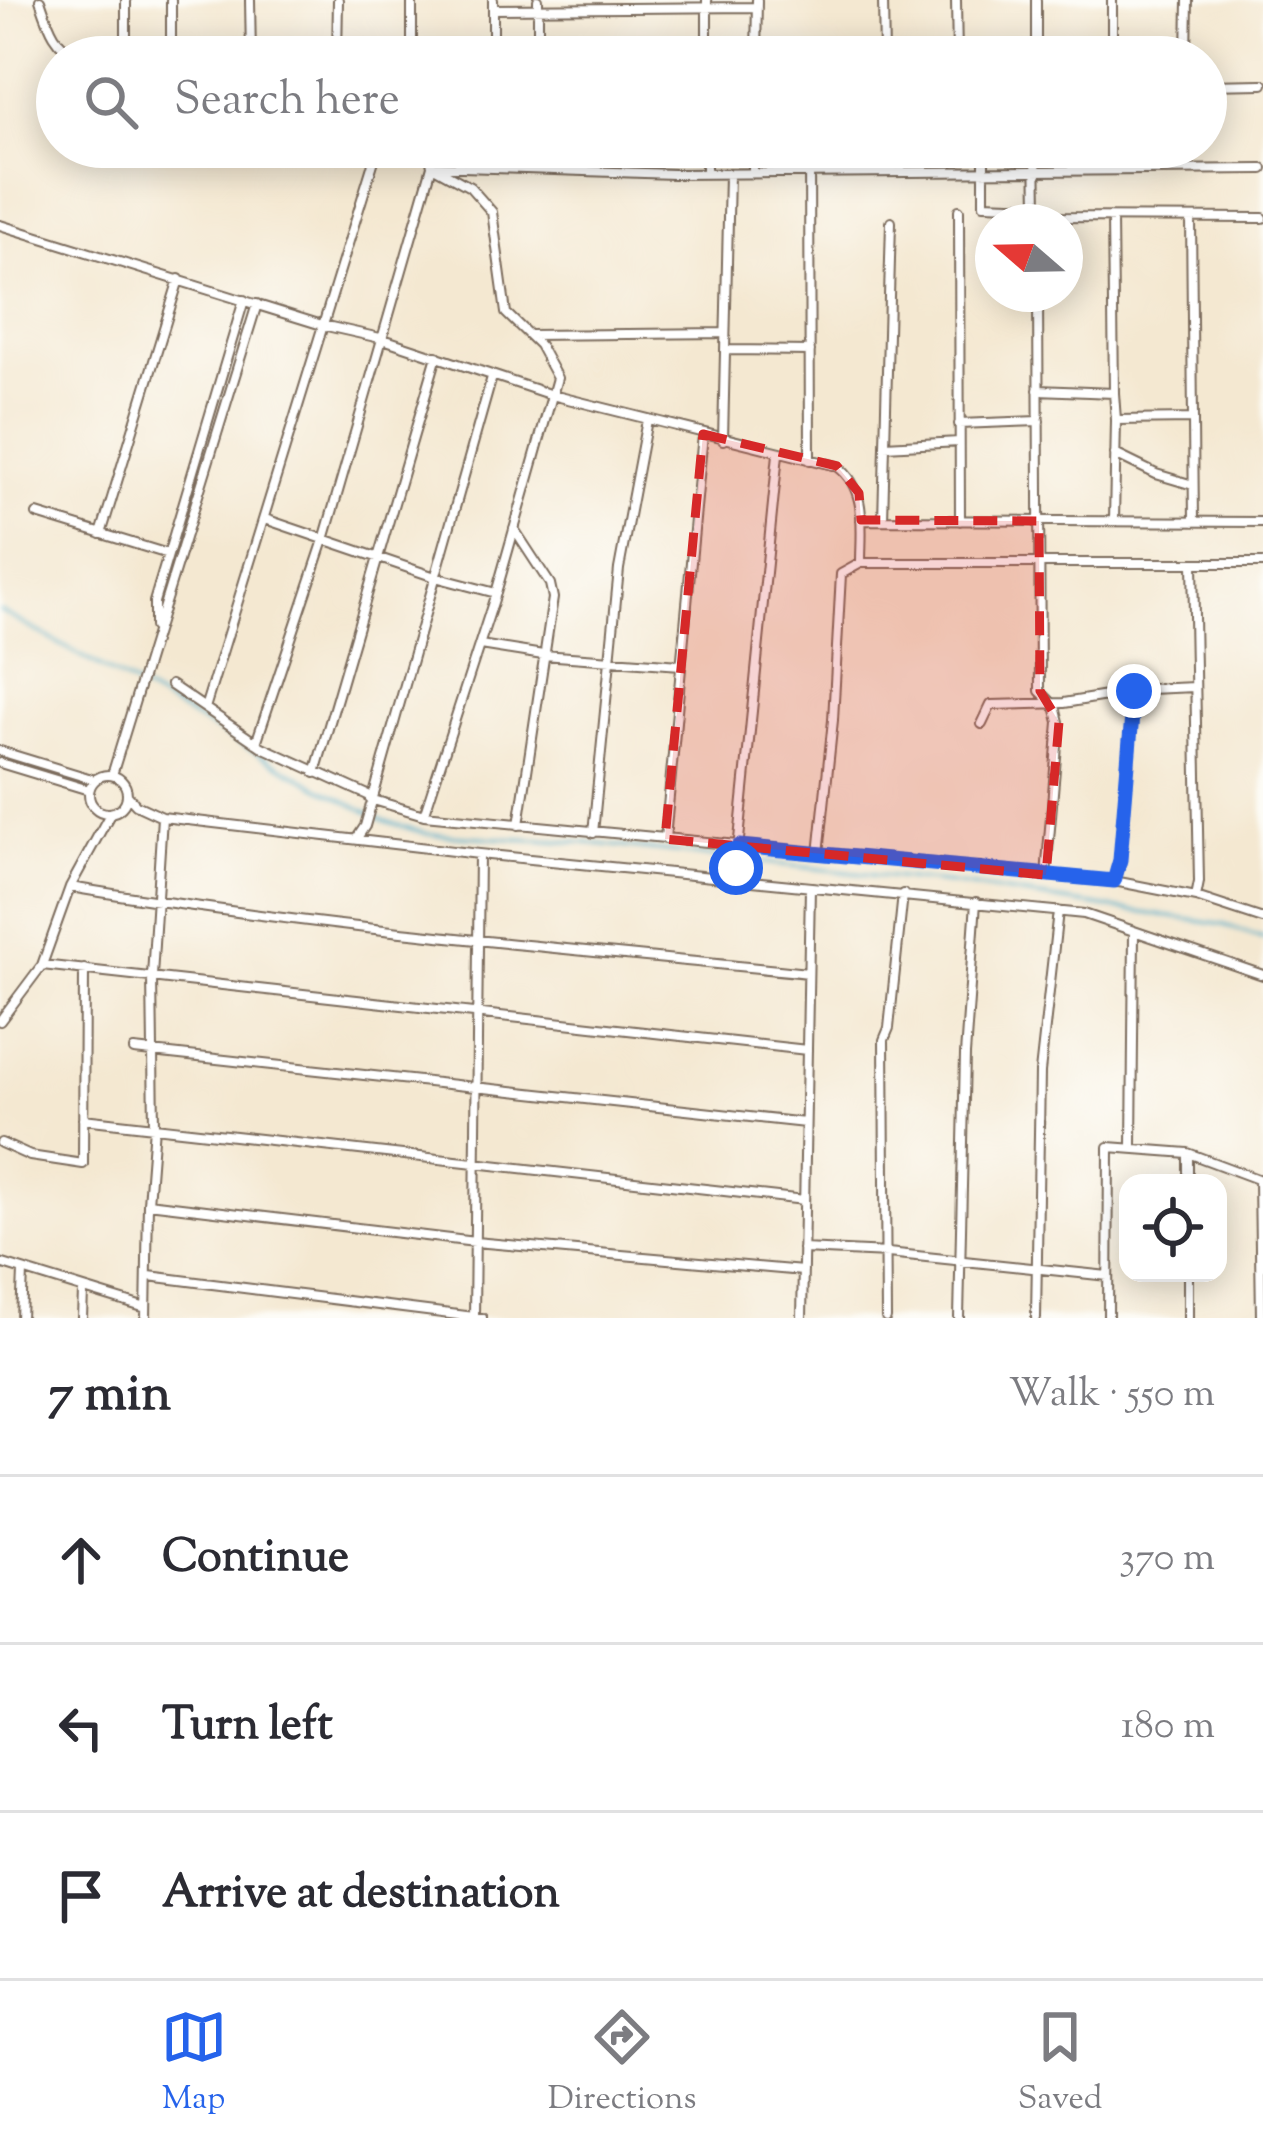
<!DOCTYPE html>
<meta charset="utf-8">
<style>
body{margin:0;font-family:"Sorts Mill Goudy",serif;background:#f2f2f3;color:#2b2b33}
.controls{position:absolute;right:36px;bottom:36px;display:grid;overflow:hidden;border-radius:24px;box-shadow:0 6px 30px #0003}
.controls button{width:108px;height:108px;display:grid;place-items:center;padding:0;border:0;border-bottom:3px solid #e1e1e2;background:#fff;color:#2b2b33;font:60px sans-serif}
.compass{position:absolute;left:975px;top:204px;width:108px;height:108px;border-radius:50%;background:#fff;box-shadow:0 6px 30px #0003;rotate:290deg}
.stop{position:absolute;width:36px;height:36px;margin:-27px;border:9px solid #2563eb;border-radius:50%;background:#fff}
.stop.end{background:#2563eb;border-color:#fff;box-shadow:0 3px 12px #0008}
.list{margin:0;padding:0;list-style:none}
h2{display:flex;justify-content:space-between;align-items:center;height:156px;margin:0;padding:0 48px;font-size:51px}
h2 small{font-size:39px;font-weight:400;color:#7c7c81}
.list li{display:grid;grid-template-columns:78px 1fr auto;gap:36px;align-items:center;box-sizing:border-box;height:168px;padding:0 48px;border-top:3px solid #e1e1e2}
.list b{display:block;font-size:45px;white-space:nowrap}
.list em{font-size:39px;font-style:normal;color:#7c7c81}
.icon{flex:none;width:66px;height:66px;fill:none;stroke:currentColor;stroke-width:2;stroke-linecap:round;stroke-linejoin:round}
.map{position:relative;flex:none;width:1263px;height:1318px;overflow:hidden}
.search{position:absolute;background:#fff;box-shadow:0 6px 30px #0003;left:36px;right:36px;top:36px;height:132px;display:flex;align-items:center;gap:30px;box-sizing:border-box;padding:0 42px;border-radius:66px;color:#7c7c81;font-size:45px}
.sheet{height:660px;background:#fff}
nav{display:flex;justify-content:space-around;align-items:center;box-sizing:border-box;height:168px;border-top:3px solid #e1e1e2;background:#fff;font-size:33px;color:#7c7c81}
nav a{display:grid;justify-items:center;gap:6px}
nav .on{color:#2563eb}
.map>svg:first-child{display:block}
</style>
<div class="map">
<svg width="1263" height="1318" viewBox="0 0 1263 1318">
<rect width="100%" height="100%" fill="#fdfcf7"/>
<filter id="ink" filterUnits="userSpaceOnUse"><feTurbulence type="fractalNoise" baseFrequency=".00833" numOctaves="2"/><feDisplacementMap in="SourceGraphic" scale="24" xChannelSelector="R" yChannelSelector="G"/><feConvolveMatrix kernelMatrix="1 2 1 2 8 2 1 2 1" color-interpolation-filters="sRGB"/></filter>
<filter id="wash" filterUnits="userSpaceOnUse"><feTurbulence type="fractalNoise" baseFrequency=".004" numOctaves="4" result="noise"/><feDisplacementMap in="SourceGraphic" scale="48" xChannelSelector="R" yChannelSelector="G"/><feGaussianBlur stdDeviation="2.7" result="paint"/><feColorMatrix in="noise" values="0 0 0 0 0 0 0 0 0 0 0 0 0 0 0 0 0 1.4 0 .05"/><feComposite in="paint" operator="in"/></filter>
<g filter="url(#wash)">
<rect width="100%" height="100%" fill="#f4e8d1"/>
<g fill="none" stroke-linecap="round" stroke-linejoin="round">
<path stroke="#48acc7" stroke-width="3" d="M 0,611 L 320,788 L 383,820 L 428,834 L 589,843 L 952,884 L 1224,925 L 1263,938"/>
</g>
</g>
<g filter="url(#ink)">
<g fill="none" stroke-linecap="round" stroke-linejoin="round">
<g stroke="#7c6c5d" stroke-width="12">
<path id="street" d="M 40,0 C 48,24 55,48 80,57
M 250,0 L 251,57
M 493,0 L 493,57
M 538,0 L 538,57
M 883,0 L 884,57
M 956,0 L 957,57
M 1036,0 L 1036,57
M 1112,0 L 1112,57
M 493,9 L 757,7
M 126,57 L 126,0
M 171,57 L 171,0
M 337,57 L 338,0
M 412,57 L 412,0
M 707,57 L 707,0
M 756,57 L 757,0
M 1187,57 L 1188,0
M 1206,85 L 1263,84
M 413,147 L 430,154 L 432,166 L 470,187 L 492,212 L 506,313 L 539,345 L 557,378 L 496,593 L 424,815
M 494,147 L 494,168
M 539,147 L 539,169
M 809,147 L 810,460
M 984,147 L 984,204 L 1037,206
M 1036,147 L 1037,209
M 753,173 L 753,147
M 706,174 L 706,147
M 959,210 L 960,521
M 1039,217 L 1263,218
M 1112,218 L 1114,393
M 1191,218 L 1194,522
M 0,225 L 322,325 L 380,338 L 552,395 L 837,466 C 868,489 861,528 861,563 L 841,574 L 833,720 L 819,854
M 1038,294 L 1040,691 L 1055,706 L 1059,722 L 1046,875
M 530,335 L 725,333
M 725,350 L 810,351
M 1038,390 L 1114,393 L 1116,420 L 1193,419
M 959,424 L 1039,421
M 723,440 L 729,174
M 885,446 L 959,442
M 1115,454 L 1156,474 L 1193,485
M 37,514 L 168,554
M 265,519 L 435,577 L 496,593
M 861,520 L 1263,522
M 883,520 L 891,222
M 1114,521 L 1116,420
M 514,529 L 550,584 L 553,598 L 519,825
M 101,534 L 179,279
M 861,563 L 1263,563
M 1193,563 L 1199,882 L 1196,897
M 154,627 L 154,602 L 244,300
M 480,645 L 543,655 L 681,665
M 171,685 L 262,747 L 370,796
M 205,708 L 378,147
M 982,724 L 991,705 L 1064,703 L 1149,689 L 1195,687
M 256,743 L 324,540 L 432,166 L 674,174 L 1263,169
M 0,751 L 95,780
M 0,763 L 89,790
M 315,773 L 437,356
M89 794a19 19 0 1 1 38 0a19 19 0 1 1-38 0Z
M 112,775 L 257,304
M 127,795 L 136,805 L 162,817 L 479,854 L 1084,914 L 1263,975
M 370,799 L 424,815 L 1114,881 L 1196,897 L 1263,919
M 593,833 L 619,569 L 647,420
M 357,838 L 365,826 L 492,377
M 665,839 L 703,434
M 735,879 L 778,454
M 1114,881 L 1120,860 L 1134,691
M 70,887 C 314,928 562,948 808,973
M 42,965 L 807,1050
M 0,1021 L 42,965 L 70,887 L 110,814
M 134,1050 L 805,1123
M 83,1119 L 804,1200
M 1,1143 L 30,1156 L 83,1164 L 84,969
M 1132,1147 L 1134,933
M 1188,1153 L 1188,1183
M 1259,1180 L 1261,1318
M 148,1203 L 475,1242 L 803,1271
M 803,1249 L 888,1253 L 1108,1276
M 0,1263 L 146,1308
M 1188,1273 L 1188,1318
M 149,1276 L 482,1318
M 21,1318 L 23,1272
M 82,1318 L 83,1292
M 146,1318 L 148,1203 L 154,1126 L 152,976 L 162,817
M 474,1318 L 479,854
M 802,1318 L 810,887
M 886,1318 L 884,1040 L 889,1028 L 903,894
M 959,1318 L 965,1055 L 976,902
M 1036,1318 L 1040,1072 L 1058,911
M 1108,1318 L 1109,1147 L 1188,1153 L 1263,1181"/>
</g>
<use href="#street" stroke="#fff" stroke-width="8"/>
</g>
</g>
<g fill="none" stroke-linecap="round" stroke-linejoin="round" filter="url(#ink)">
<path stroke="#2563eb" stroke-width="15" d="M 736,868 L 739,846 L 1114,881 L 1120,860 L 1134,691"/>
</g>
<path fill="#d62828" fill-opacity="0.2" stroke="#d62828" stroke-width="9" stroke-dasharray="24 15" stroke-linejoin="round" d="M 703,434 L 837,466 L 859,493 L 861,520 L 1039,521 L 1040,691 L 1059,722 L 1046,875 L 665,839 Z"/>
</svg>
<div class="controls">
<button><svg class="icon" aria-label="locate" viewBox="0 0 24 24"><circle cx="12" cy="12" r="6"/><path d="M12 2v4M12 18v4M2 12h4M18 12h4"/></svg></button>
</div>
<svg class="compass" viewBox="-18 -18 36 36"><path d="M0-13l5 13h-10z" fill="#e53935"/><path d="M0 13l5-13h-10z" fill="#7c7c81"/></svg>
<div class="stop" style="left:736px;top:868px"></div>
<div class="stop end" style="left:1134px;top:691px"></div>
<div class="search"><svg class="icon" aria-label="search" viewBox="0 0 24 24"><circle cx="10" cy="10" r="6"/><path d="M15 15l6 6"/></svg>Search here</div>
</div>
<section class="sheet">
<h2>7 min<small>Walk · 550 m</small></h2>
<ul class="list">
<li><svg class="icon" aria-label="ahead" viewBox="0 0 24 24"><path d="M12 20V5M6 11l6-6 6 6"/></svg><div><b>Continue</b></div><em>370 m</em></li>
<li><svg class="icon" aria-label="left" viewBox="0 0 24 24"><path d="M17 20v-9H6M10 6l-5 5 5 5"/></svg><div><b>Turn left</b></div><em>180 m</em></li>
<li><svg class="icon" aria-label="arrive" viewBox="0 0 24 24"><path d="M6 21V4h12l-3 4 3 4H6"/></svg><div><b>Arrive at destination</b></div></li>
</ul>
</section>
<nav>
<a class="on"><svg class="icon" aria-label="map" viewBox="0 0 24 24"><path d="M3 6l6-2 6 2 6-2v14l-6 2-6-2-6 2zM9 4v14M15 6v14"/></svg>Map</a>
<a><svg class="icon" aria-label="directions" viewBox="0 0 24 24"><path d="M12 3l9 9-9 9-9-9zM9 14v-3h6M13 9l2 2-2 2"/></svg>Directions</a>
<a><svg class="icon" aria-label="saved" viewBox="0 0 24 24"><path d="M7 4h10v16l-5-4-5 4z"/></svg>Saved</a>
</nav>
